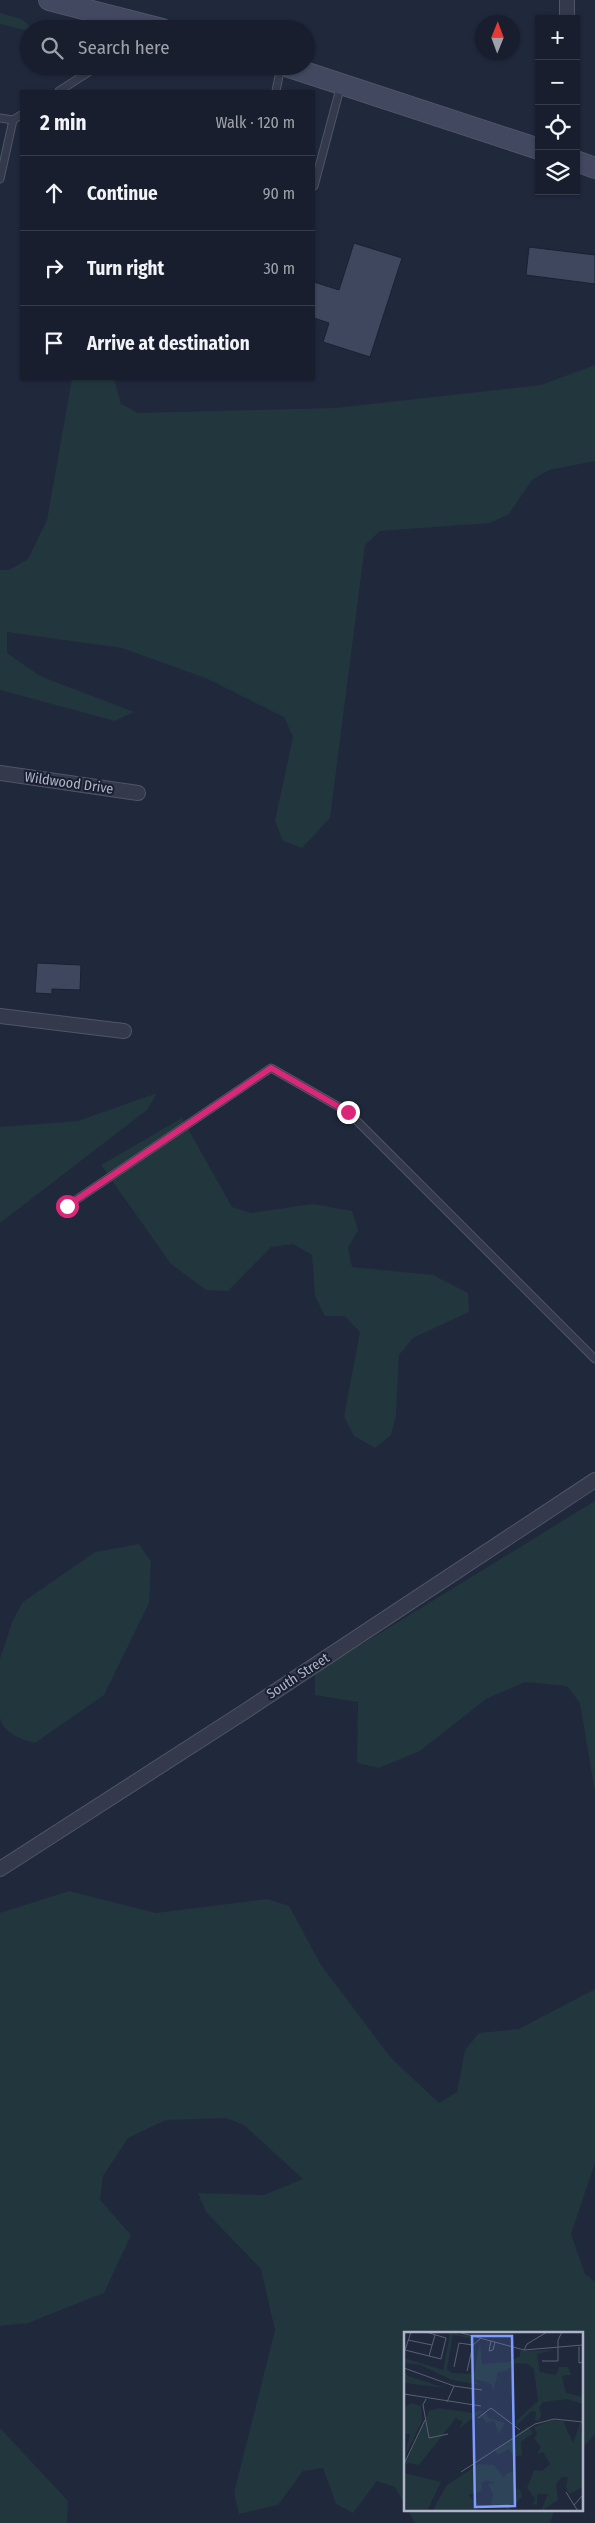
<!DOCTYPE html>
<meta charset="utf-8">
<style>
body{margin:0;font-family:"Fira Sans Condensed",sans-serif;background:#252b39;color:#f1f3f6}
.controls{position:absolute;right:15px;top:15px;display:grid;overflow:hidden;border-radius:0px;box-shadow:0 1px 4px #0004}
.controls button{width:45px;height:45px;display:grid;place-items:center;padding:0;border:0;border-bottom:1px solid #363c49;background:#181e2d;color:#f1f3f6;font:25px sans-serif}
.compass{position:absolute;left:475px;top:15px;width:45px;height:45px;border-radius:50%;background:#181e2d;box-shadow:0 1px 4px #0004;rotate:1deg}
.stop{position:absolute;width:15px;height:15px;margin:-11px;border:4px solid #db2777;border-radius:50%;background:#fff}
.stop.end{background:#db2777;border-color:#fff;box-shadow:0 1px 5px #0008}
.list{margin:0;padding:0;list-style:none}
h2{display:flex;justify-content:space-between;align-items:center;height:65px;margin:0;padding:0 20px;font-size:21px}
h2 small{font-size:16px;font-weight:400;color:#9fa2aa}
.list li{display:grid;grid-template-columns:32px 1fr auto;gap:15px;align-items:center;box-sizing:border-box;height:75px;padding:0 20px;border-top:1px solid #363c49}
.list b{display:block;font-size:19px;white-space:nowrap}
.list em{font-size:16px;font-style:normal;color:#9fa2aa}
.icon{flex:none;width:28px;height:28px;fill:none;stroke:currentColor;stroke-width:2;stroke-linecap:round;stroke-linejoin:round}
.map{position:relative;flex:none;width:595px;height:2523px;overflow:hidden}
.search{position:absolute;background:#181e2d;box-shadow:0 1px 4px #0004;left:20px;top:20px;width:295px;height:55px;display:flex;align-items:center;gap:12px;box-sizing:border-box;padding:0 18px;border-radius:28px;color:#9fa2aa;font-size:19px}
.panel{position:absolute;background:#181e2d;box-shadow:0 1px 4px #0004;left:20px;top:90px;width:295px;height:290px;border-radius:0px}
.map>svg:first-child{display:block}
</style>
<div class="map">
<svg width="595" height="2523" viewBox="0 0 595 2523">
<rect width="100%" height="100%" fill="#20283c"/>
<path fill="#22363d" d="M 0,13 L 21,19 L 34,29 L 29,29 L 29,31 L 0,24 Z
M 595,365 L 595,461 L 549,470 L 532,480 L 509,514 L 490,523 L 380,531 L 365,545 L 330,818 L 302,848 L 283,841 L 275,821 L 293,737 L 284,717 L 208,679 L 122,648 L 7,632 L 7,653 L 40,676 L 134,712 L 115,721 L 0,690 L 0,570 L 9,570 L 28,559 L 47,520 L 72,379 L 114,379 L 121,404 L 138,413 L 336,408 L 541,385 Z
M 157,1093 L 147,1110 L 0,1223 L 0,1127 L 78,1121 Z
M 182,1118 L 232,1207 L 251,1213 L 313,1204 L 352,1211 L 358,1230 L 348,1248 L 352,1267 L 433,1275 L 468,1293 L 469,1312 L 413,1338 L 399,1355 L 396,1415 L 391,1435 L 375,1448 L 354,1436 L 344,1417 L 360,1332 L 345,1316 L 325,1316 L 315,1296 L 312,1255 L 293,1244 L 271,1247 L 228,1291 L 206,1290 L 171,1264 L 101,1165 Z
M 595,1501 L 595,1792 L 580,1703 L 567,1686 L 525,1682 L 486,1699 L 420,1751 L 379,1768 L 357,1763 L 358,1702 L 315,1695 L 315,1673 Z
M 139,1544 L 151,1562 L 149,1603 L 104,1695 L 35,1743 C 21,1739 4,1734 0,1718 L 0,1659 L 13,1620 L 23,1602 L 95,1552 Z
M 69,1891 L 156,1913 L 267,1899 L 289,1906 L 321,1965 L 391,2058 L 439,2103 L 457,2092 L 465,2050 L 479,2033 L 519,2029 L 595,1989 L 595,2163 L 571,2234 L 585,2274 L 595,2282 L 595,2435 L 581,2449 L 581,2333 L 405,2333 L 405,2505 L 395,2487 L 377,2481 L 353,2513 L 336,2504 L 323,2468 L 303,2471 L 278,2505 L 239,2514 L 234,2493 L 275,2330 L 261,2269 L 206,2212 L 198,2193 L 264,2195 L 303,2179 L 244,2125 L 226,2118 L 166,2120 L 128,2138 L 103,2176 L 100,2200 L 131,2235 L 104,2293 L 28,2323 L 0,2326 L 0,1913 Z
M 0,2428 L 68,2501 L 67,2523 L 0,2523 Z
M 407,2509 L 555,2509 L 550,2523 L 415,2523 Z"/>
<path fill="#3e475e" stroke="#1b2132" d="M 354,243 L 402,258 L 370,357 L 323,342 L 329,323 L 314,318 L 314,282 L 339,290 Z
M 529,247 L 595,255 L 595,284 L 526,275 Z
M 37,963 L 81,965 L 80,990 L 52,989 L 52,994 L 35,993 Z"/>
<g fill="none" stroke-linecap="round" stroke-linejoin="round">
<g stroke="#4e5566" stroke-width="9">
<path id="service" d="M 59,91 L 98,66
M 276,91 L 281,66
M 0,118 L 13,120 L 21,115
M 0,179 L 13,120
M 314,186 L 341,85
M 67,1206 L 271,1068 L 348,1112 L 595,1359"/>
</g>
<g stroke="#4e5566" stroke-width="16">
<path id="minor" d="M 567,0 L 567,19
M 0,773 L 138,793
M 0,1016 L 124,1031
M 0,1869 L 244,1712 L 595,1480"/>
</g>
<g stroke="#4e5566" stroke-width="22">
<path id="secondary" d="M 49,0 L 162,29
M 286,66 L 539,149
M 576,161 L 595,168"/>
</g>
<use href="#service" stroke="#343a4c" stroke-width="7"/>
<use href="#minor" stroke="#343a4c" stroke-width="14"/>
<use href="#secondary" stroke="#41485f" stroke-width="20"/>
</g>
<g fill="none" stroke-linecap="round" stroke-linejoin="round">
<path stroke="#db2777" stroke-width="6" d="M 67,1206 L 271,1068 L 348,1112"/>
</g>
<g text-anchor="middle" dominant-baseline="central" stroke-width="4" stroke-linejoin="round" paint-order="stroke">
<g font-size="14" fill="#aeb5c8" stroke="#191f30">
<text transform="translate(69 783) rotate(8)">Wildwood Drive</text>
<text transform="translate(298 1676) rotate(-33)">South Street</text>
</g>
</g>
<g transform="translate(404 2332)">
<rect width="179" height="179" fill="#20283c"/>
<path d="M 41,0 L 64,4 L 71,7 L 49,3 L 43,37 L 48,41 L 70,42 L 76,10 L 78,32 L 105,30 L 116,24 L 116,19 L 151,18 L 133,22 L 136,40 L 152,43 L 155,35 L 164,35 L 167,43 L 160,43 L 158,46 L 162,61 L 179,65 L 179,72 L 163,67 L 139,70 L 135,76 L 137,82 L 135,89 L 131,88 L 132,80 L 128,79 L 112,94 L 112,89 L 134,69 L 130,37 L 124,32 L 112,31 L 102,39 L 94,40 L 89,61 L 88,53 L 83,50 L 69,47 L 76,53 L 48,48 L 16,33 L 0,31 L 0,26 L 39,38 L 46,2 ZM 0,38 L 4,44 L 41,56 L 0,51 ZM 7,71 L 17,74 L 18,89 L 1,124 L 6,102 L 0,102 L 0,76 ZM 34,76 L 69,81 L 80,78 L 54,97 L 59,90 L 52,86 L 15,133 L 4,131 L 0,134 L 25,79 ZM 81,80 L 85,86 L 101,91 L 95,102 L 90,89 L 83,91 L 76,83 ZM 148,88 L 159,89 L 169,111 L 176,91 L 178,91 L 176,99 L 179,102 L 179,155 L 165,162 L 162,155 L 164,145 L 158,145 L 152,152 L 154,168 L 137,179 L 144,162 L 133,162 L 133,173 L 129,172 L 131,167 L 123,156 L 130,138 L 138,139 L 146,132 L 139,120 L 133,122 L 137,115 L 130,106 L 133,103 L 130,95 ZM 124,94 L 129,101 L 117,110 L 118,123 L 110,125 L 105,117 L 94,123 L 91,119 ZM 75,132 L 90,133 L 100,146 L 103,141 L 113,139 L 109,155 L 116,158 L 118,165 L 104,178 L 96,172 L 87,174 L 89,162 L 84,152 L 91,151 L 82,148 L 77,151 L 78,159 L 64,163 L 75,173 L 73,179 L 28,179 L 43,153 ZM 0,141 L 37,150 L 23,179 L 0,179 Z" fill="#22363d"/>
<path fill="none" stroke="#596074" stroke-width="1" d="M 7,0 L 1,18 L 37,27 L 42,6 L 22,0M 54,0 L 120,18 L 179,13M 4,8 L 28,13M 87,9 L 85,19 L 89,18 L 91,10M 175,15 L 175,31 L 179,30M 120,18 L 123,12 L 143,0M 25,24 L 31,3M 138,29 L 154,29 L 154,8 L 158,0M 50,35 L 55,11 L 69,13 L 77,6M 0,36 L 50,54 L 78,58M 63,39 L 69,13M 0,62 L 77,74M 22,67 L 19,73 L 25,106 L 44,102M 43,70 L 50,54M 74,86 L 87,76 L 116,98M 0,132 L 21,88M 57,140 L 131,92 L 150,87 L 179,90M 162,160 L 170,173M 174,179 L 170,173 L 179,163"/>
<path fill="#7c9cff" fill-opacity="0.15" stroke="#7c9cff" stroke-width="2.5" d="M 68,4 L 108,4 L 111,174 L 71,175 Z"/>
<rect width="179" height="179" fill="none" stroke="#aeb5c8" stroke-width="2.5"/>
</g>
</svg>
<div class="controls">
<button>+</button>
<button>−</button>
<button><svg class="icon" aria-label="locate" viewBox="0 0 24 24"><circle cx="12" cy="12" r="6"/><path d="M12 2v4M12 18v4M2 12h4M18 12h4"/></svg></button>
<button><svg class="icon" aria-label="layers" viewBox="0 0 24 24"><path d="M12 4l9 5-9 5-9-5zM3 14l9 5 9-5"/></svg></button>
</div>
<svg class="compass" viewBox="-18 -18 36 36"><path d="M0-13l5 13h-10z" fill="#e53935"/><path d="M0 13l5-13h-10z" fill="#9fa2aa"/></svg>
<div class="stop" style="left:67px;top:1206px"></div>
<div class="stop end" style="left:348px;top:1112px"></div>
<div class="search"><svg class="icon" aria-label="search" viewBox="0 0 24 24"><circle cx="10" cy="10" r="6"/><path d="M15 15l6 6"/></svg>Search here</div>
<section class="panel">
<h2>2 min<small>Walk · 120 m</small></h2>
<ul class="list">
<li><svg class="icon" aria-label="ahead" viewBox="0 0 24 24"><path d="M12 20V5M6 11l6-6 6 6"/></svg><div><b>Continue</b></div><em>90 m</em></li>
<li><svg class="icon" aria-label="right" viewBox="0 0 24 24"><path d="M7 20v-9h11M14 6l5 5-5 5"/></svg><div><b>Turn right</b></div><em>30 m</em></li>
<li><svg class="icon" aria-label="arrive" viewBox="0 0 24 24"><path d="M6 21V4h12l-3 4 3 4H6"/></svg><div><b>Arrive at destination</b></div></li>
</ul>
</section>
</div>
